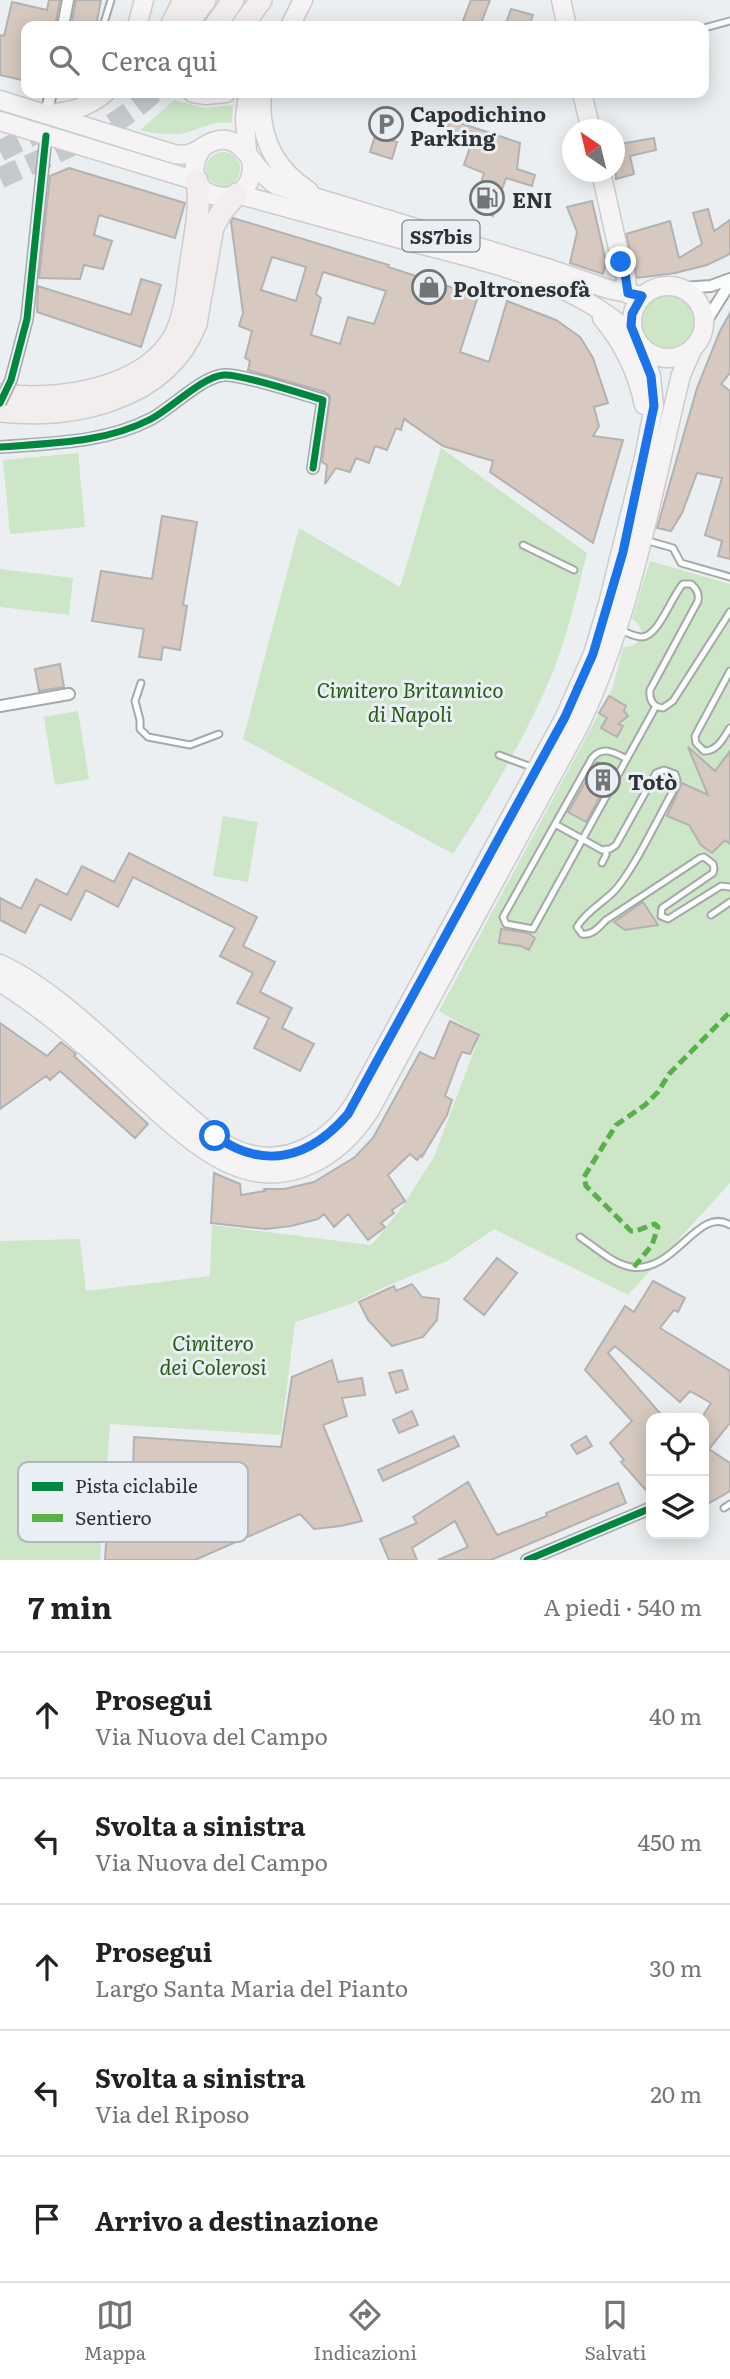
<!DOCTYPE html>
<html lang="it">
<meta charset="utf-8">
<style>
body{margin:0;font-family:Literata,serif;background:#f6f6f6;color:#222}
.controls{position:absolute;right:21px;bottom:21px;display:grid;overflow:hidden;border-radius:14px;box-shadow:0 4px 18px #0003}
.controls button{width:63px;height:63px;display:grid;place-items:center;padding:0;border:0;border-bottom:2px solid #e0e0e0;background:#fff;color:#222;font:35px sans-serif}
.compass{position:absolute;left:562px;top:119px;width:63px;height:63px;border-radius:50%;background:#fff;box-shadow:0 4px 18px #0003;rotate:325deg}
.stop{position:absolute;width:21px;height:21px;margin:-16px;border:5px solid #1a73e8;border-radius:50%;background:#fff}
.stop.end{background:#1a73e8;border-color:#fff;box-shadow:0 2px 7px #0008}
.list{margin:0;padding:0;list-style:none}
h2{display:flex;justify-content:space-between;align-items:center;height:91px;margin:0;padding:0 28px;font-size:30px}
h2 small{font-size:23px;font-weight:400;color:#767676}
.list li{display:grid;grid-template-columns:46px 1fr auto;gap:21px;align-items:center;box-sizing:border-box;height:126px;padding:0 28px;border-top:2px solid #e0e0e0}
.list b{display:block;font-size:26px;white-space:nowrap}
.list p{margin:0;font-size:23px;white-space:nowrap;color:#767676}
.list em{font-size:23px;font-style:normal;color:#767676}
.icon{flex:none;width:38px;height:38px;fill:none;stroke:currentColor;stroke-width:2;stroke-linecap:round;stroke-linejoin:round}
.map{position:relative;flex:none;width:730px;height:1560px;overflow:hidden}
.search{position:absolute;background:#fff;box-shadow:0 4px 18px #0003;left:21px;right:21px;top:21px;height:77px;display:flex;align-items:center;gap:18px;box-sizing:border-box;padding:0 24px;border-radius:14px;color:#767676;font-size:26px}
.sheet{height:721px;background:#fff}
nav{display:flex;justify-content:space-around;align-items:center;box-sizing:border-box;height:98px;border-top:2px solid #e0e0e0;background:#fff;font-size:19px;color:#767676}
nav a{display:grid;justify-items:center;gap:4px}
nav .on{color:#727476}
.map>svg:first-child{display:block}
</style>
<div class="map">
<svg width="730" height="1560" viewBox="0 0 730 1560">
<rect width="100%" height="100%" fill="#eceff1"/>
<path fill="#cce6c7" d="M 174,100 L 204,108 L 233,105 L 232,123 C 212,120 201,129 184,133 C 169,136 154,134 140,130 Z
M206 169a17 17 0 1 1 34 0a17 17 0 1 1-34 0Z
M637 322a31 31 0 1 1 62 0a31 31 0 1 1-62 0Z
M 441,448 L 587,553 C 576,596 567,640 549,681 C 524,739 488,801 453,854 L 243,739 L 299,528 L 400,587 Z
M 78,453 L 85,527 L 10,534 L 3,460 Z
M 650,561 L 730,584 L 730,1183 L 628,1295 L 494,1229 L 447,1261 L 382,1288 L 351,1304 L 295,1322 L 281,1435 L 110,1424 L 100,1560 L 0,1560 L 0,1241 L 80,1239 L 86,1291 L 210,1276 L 212,1225 L 370,1245 L 375,1241 L 402,1207 L 434,1157 L 480,1035 L 439,1011 L 613,687 L 623,647 C 642,648 648,629 632,619 Z
M 0,569 L 73,578 L 69,615 L 0,607 Z
M 78,711 L 89,779 L 55,785 L 44,717 Z
M 223,816 L 258,822 L 248,882 L 213,876 Z"/>
<path fill="#d7c9bf" stroke="#b2b2b2" stroke-width="2" fill-rule="evenodd" d="M 49,0 L 60,0 L 55,26 L 26,26 L 26,81 L 0,75 L 0,35 L 4,36 L 12,2 L 47,10 Z
M 76,0 L 101,0 L 96,26 L 71,26 Z
M 471,0 L 490,0 L 480,26 L 461,26 Z
M 511,9 L 533,15 L 529,26 L 505,26 Z
M 451,120 L 520,143 L 517,169 L 535,175 L 532,186 L 506,178 L 493,216 L 473,208 L 484,173 L 464,165 L 473,138 L 446,130 Z
M 375,136 L 397,142 L 392,159 L 370,152 Z
M 654,138 L 656,150 L 630,156 L 634,174 L 616,179 L 614,145 Z
M 69,168 L 185,203 L 175,238 L 99,215 L 94,235 L 112,241 L 103,269 L 84,265 L 80,279 L 39,278 L 50,176 Z
M 592,201 L 606,262 L 603,274 L 570,263 L 577,232 L 567,207 Z
M 708,209 L 714,231 L 730,220 L 730,254 L 707,265 L 675,273 L 637,278 L 626,234 L 670,221 L 679,258 L 702,244 L 693,213 Z
M 233,218 L 389,265 L 388,267 L 478,296 L 460,352 L 489,362 L 507,301 L 556,320 L 580,337 L 593,358 L 608,403 L 594,407 L 599,426 L 593,436 L 623,440 L 593,543 L 490,472 L 493,461 L 443,446 L 404,419 L 401,430 L 396,428 L 387,450 L 375,446 L 369,463 L 356,458 L 350,472 L 336,468 L 325,484 L 327,465 L 322,462 L 330,396 L 325,392 L 248,370 L 250,361 L 245,358 L 252,331 L 239,326 L 243,313 L 231,222 ZM 272,257 L 306,267 L 296,301 L 261,290 ZM 323,272 L 386,291 L 374,324 L 348,317 L 340,344 L 311,335 L 321,298 L 316,294 Z
M 141,279 L 161,285 L 141,347 L 37,312 L 38,286 L 131,315 Z
M 730,313 L 730,373 L 721,384 L 730,391 L 730,559 L 718,556 L 722,541 L 705,535 L 722,478 L 697,473 L 682,513 L 671,531 L 657,528 L 697,388 L 720,331 Z
M 162,516 L 197,522 L 183,605 L 187,606 L 180,650 L 163,647 L 161,660 L 139,657 L 144,629 L 92,621 L 101,571 L 152,579 Z
M 60,664 L 64,687 L 39,691 L 35,669 Z
M 609,696 L 626,706 L 624,711 L 628,716 L 618,724 L 623,726 L 617,737 L 601,728 L 607,718 L 599,713 Z
M 688,747 L 715,771 L 730,751 L 730,844 L 725,840 L 712,853 L 701,845 L 689,825 L 667,816 L 682,783 L 708,795 Z
M 597,762 L 614,771 L 586,822 L 568,812 Z
M 129,853 L 257,917 L 243,946 L 275,962 L 260,992 L 292,1008 L 282,1028 L 314,1044 L 300,1071 L 254,1048 L 269,1018 L 237,1003 L 253,973 L 220,956 L 235,928 L 133,877 L 118,907 L 86,890 L 71,920 L 40,904 L 25,933 L 0,920 L 0,898 L 21,909 L 36,879 L 67,895 L 82,866 L 114,882 Z
M 643,902 L 658,925 L 625,930 L 614,922 Z
M 501,929 L 528,933 L 535,938 L 529,950 L 521,946 L 499,943 Z
M 450,1021 L 479,1035 L 470,1054 L 462,1052 L 458,1061 L 445,1096 L 452,1100 L 447,1115 L 422,1157 L 421,1155 L 417,1160 L 410,1154 L 388,1175 L 405,1201 L 392,1210 L 394,1213 L 381,1223 L 385,1227 L 368,1240 L 348,1214 L 334,1227 L 324,1214 L 318,1219 L 291,1226 L 266,1229 L 211,1223 L 214,1173 L 240,1184 L 241,1195 L 265,1191 L 264,1189 L 284,1189 L 314,1182 L 355,1157 L 373,1138 L 420,1052 L 434,1059 Z
M 0,1023 L 47,1056 L 61,1042 L 76,1054 L 74,1056 L 148,1124 L 135,1138 L 60,1071 L 50,1080 L 46,1076 L 0,1109 Z
M 497,1258 L 517,1273 L 484,1315 L 464,1299 Z
M 653,1281 L 685,1298 L 678,1312 L 674,1310 L 660,1328 L 730,1371 L 730,1423 L 709,1449 L 730,1463 L 730,1491 L 704,1506 L 704,1414 L 711,1403 L 690,1391 L 680,1402 L 615,1346 L 608,1353 L 664,1418 L 651,1418 L 651,1496 L 621,1462 L 624,1460 L 610,1443 L 632,1421 L 585,1370 L 625,1306 L 634,1312 Z
M 412,1284 L 422,1297 L 439,1299 L 437,1320 L 423,1337 L 392,1346 L 368,1320 L 359,1302 L 394,1286 L 396,1291 Z
M 332,1360 L 338,1382 L 362,1378 L 365,1395 L 342,1398 L 347,1416 L 323,1425 L 362,1521 L 341,1526 L 314,1529 L 300,1514 L 195,1560 L 105,1560 L 111,1468 L 133,1469 L 134,1437 L 281,1447 L 292,1377 ZM 172,1490 L 226,1490 L 195,1519 L 199,1530 L 171,1541 Z
M 402,1370 L 408,1389 L 396,1393 L 389,1373 Z
M 412,1411 L 418,1425 L 399,1433 L 393,1420 Z
M 454,1436 L 459,1446 L 383,1481 L 378,1470 Z
M 586,1436 L 592,1446 L 577,1454 L 571,1445 Z
M 468,1482 L 497,1535 L 547,1516 L 546,1513 L 618,1483 L 626,1503 L 491,1560 L 438,1560 L 468,1547 L 455,1521 L 412,1548 L 417,1560 L 389,1560 L 380,1539 L 417,1523 L 413,1517 Z"/>
<g fill="none" stroke-linecap="round" stroke-linejoin="round">
<path stroke="#c6c9cb" stroke-width="21" stroke-dasharray="21 10" stroke-linecap="butt" d="M 0,151 L 79,112
M 0,178 C 52,154 111,133 153,93"/>
<g stroke="#a6a8aa" stroke-width="9">
<path id="service" d="M 103,26 L 111,0
M 704,28 L 730,21
M 645,540 L 673,548 L 681,563 L 730,577
M 523,545 L 574,570
M 620,630 C 626,632 635,637 642,637 C 659,636 672,595 683,584 L 691,584 C 697,589 699,593 698,601 L 650,690 C 649,700 653,707 663,708 L 673,701 L 730,612
M 730,671 L 695,736 L 696,743 L 704,751 C 718,751 723,738 730,728
M 141,683 L 135,701 L 140,720 L 140,729 L 148,737 L 190,745 L 219,734
M 499,755 L 534,768
M 627,759 C 615,753 603,745 592,758 L 503,917 L 506,924 L 533,929 L 656,706
M 555,824 L 602,850 L 610,849 L 616,845 L 656,773 L 664,770 L 675,774 L 677,780 L 672,793 C 656,822 637,863 617,888 C 605,902 586,911 577,927 L 582,934 C 592,936 599,927 606,920 L 700,858 L 704,857 L 713,864 L 714,869 L 713,873 L 662,908 L 661,916 L 668,919 L 721,886 L 730,887
M 602,863 L 606,855 L 606,849
M 711,915 L 730,902
M 580,1237 C 595,1247 613,1264 631,1267 C 675,1274 698,1205 730,1225
M 724,1508 L 730,1504"/>
</g>
<g stroke="#a6a8aa" stroke-width="14">
<path id="minor" d="M 63,26 L 68,0
M 46,114 L 51,93
M 682,288 L 711,286 L 730,279
M 705,323 L 730,283
M 11,380 L 27,319 L 46,136
M 0,447 C 51,443 105,443 151,419 C 172,408 201,377 224,375 C 242,374 302,394 323,400 L 313,468
M 0,706 L 69,694
M 527,1560 L 651,1508"/>
</g>
<g stroke="#caccce" stroke-width="21">
<path id="primary" d="M 561,0 L 567,26
M 137,26 L 144,0
M 290,26 L 303,0
M 193,93 L 206,95 L 226,93
M 262,93 C 258,135 273,168 309,191
M 582,93 L 591,130
M 0,100 L 174,154 C 199,158 201,142 220,140 C 246,137 254,173 278,186 L 547,268 L 608,289 L 642,296
M 51,114 C 71,111 89,107 105,93
M 0,121 L 197,181
M 200,151 C 172,204 261,216 251,159
M 247,152 L 245,118 L 248,93
M 601,172 L 621,262 L 624,266 L 628,294
M 237,194 C 296,210 354,226 412,242 C 489,263 575,280 634,337
M632 322a36 36 0 1 1 72 0a36 36 0 1 1-72 0Z
M 602,318 C 624,344 637,371 644,405
M 0,964 C 61,992 123,1060 175,1104 C 194,1120 216,1142 239,1151 C 287,1169 331,1141 356,1101 L 565,717 L 593,654 L 608,604 L 644,458 L 654,406 L 651,376 L 640,347
M 0,982 C 37,1005 69,1032 101,1060 C 137,1092 187,1145 230,1164 C 287,1190 339,1158 370,1110 L 580,724 C 632,614 652,493 681,375 L 692,350"/>
</g>
<g stroke="#caccce" stroke-width="24">
<path id="motorway" d="M 171,26 L 184,0
M 185,26 L 205,0
M 215,26 L 233,0
M 242,26 L 261,0
M 0,395 C 56,402 145,391 175,335 C 186,313 187,286 191,261 C 195,235 201,208 197,181
M 0,411 C 73,419 166,400 196,324 L 213,227 L 222,211 L 237,194"/>
</g>
<use href="#service" stroke="#fcfdfd" stroke-width="5"/>
<use href="#minor" stroke="#fcfdfd" stroke-width="10"/>
<use href="#primary" stroke="#f6f3f4" stroke-width="18"/>
<use href="#motorway" stroke="#f3edee" stroke-width="21"/>
<g stroke="#a6a8aa" stroke-width="14" stroke-linecap="butt">
<path id="minor-bridge" d="M 0,403 L 11,380"/>
</g>
<use href="#minor-bridge" stroke="#fcfdfd" stroke-width="10"/>
<path stroke="#56b246" stroke-width="5" stroke-dasharray="10 5" stroke-linecap="butt" d="M 634,1267 L 652,1245 L 658,1227 L 655,1224 C 646,1226 641,1231 631,1231 L 586,1186 L 584,1177 L 616,1125 L 645,1105 L 658,1092 L 669,1074 L 730,1012"/>
<g stroke="#e9eff4" stroke-width="11">
<path id="cycleway" d="M 0,403 L 11,380 L 27,319 L 46,136
M 0,447 C 51,443 105,443 151,419 C 172,408 201,377 224,375 C 242,374 302,394 323,400 L 313,468
M 527,1560 L 651,1508"/>
</g>
<use href="#cycleway" stroke="#00873e" stroke-width="7"/>
</g>
<g fill="none" stroke-linecap="round" stroke-linejoin="round">
<path stroke="#1a73e8" stroke-width="9" d="M 215,1136 C 265,1171 310,1158 348,1114 L 565,717 L 593,654 L 623,552 L 654,406 L 651,376 L 631,326 L 632,314 L 642,296 L 628,293 L 624,266 L 621,262"/>
</g>
<defs>
<g id="parking-ring" transform="scale(1.75)"><circle r="9.5" fill="#e9eff4" stroke="#727476" stroke-width="1.5"/><path d="M-3.5-5.5H1a3.5 3.5 0 0 1 0 7H-1V5.5H-3.5ZM-1-3.4V-.6H.8a1.4 1.4 0 0 0 0-2.8Z" fill="#727476"/></g>
<g id="fuel-ring" transform="scale(1.75)"><circle r="9.5" fill="#e9eff4" stroke="#727476" stroke-width="1.5"/><path d="M-5.5-6h7V0h2V4h1.3V-2.5L3-4.5l.8-.8L6-3V5H2.5V1h-1V6h-7ZM-4.2-4.7v3.2H.2V-4.7Z" fill="#727476"/></g>
<g id="shop-ring" transform="scale(1.75)"><circle r="9.5" fill="#e9eff4" stroke="#727476" stroke-width="1.5"/><path d="M-5-2.5h2.3a2.7 3.5 0 0 1 5.4 0H5L5.5 6h-11ZM-1.5-2.5h3a1.5 2.3 0 0 0-3 0Z" fill="#727476"/></g>
<g id="building-ring" transform="scale(1.75)"><circle r="9.5" fill="#e9eff4" stroke="#727476" stroke-width="1.5"/><path d="M-4-6H4V6H1V3H-1V6H-4ZM-2.5-4.3h1.7v1.8h-1.7ZM.8-4.3h1.7v1.8H.8ZM-2.5-1h1.7V.8h-1.7ZM.8-1h1.7V.8H.8Z" fill="#727476"/></g>
</defs>
<g fill-rule="evenodd">
<use href="#parking-ring" x="386" y="124"/>
<use href="#fuel-ring" x="487" y="198"/>
<use href="#shop-ring" x="429" y="287"/>
<use href="#building-ring" x="603" y="780"/>
</g>
<g text-anchor="middle" dominant-baseline="central" stroke-width="6" stroke-linejoin="round" paint-order="stroke">
<rect fill="#e9eff4" stroke="#686b6e" stroke-width="2" x="402.5" y="220.5" width="77" height="31" rx="5"/>
<g font-size="19" font-weight="bold" fill="#303234">
<text x="441" y="236">SS7bis</text>
</g>
<g font-size="21" font-weight="bold" fill="#303234" stroke="#e9eff4" text-anchor="start">
<text x="410" y="112">Capodichino<tspan x="410" dy="24">Parking</tspan></text>
<text x="512" y="198">ENI</text>
<text x="453" y="287">Poltronesofà</text>
<text x="628" y="780">Totò</text>
</g>
<g font-size="21" font-style="italic" fill="#265d15" stroke="#e9eff4">
<text x="410" y="688">Cimitero Britannico<tspan x="410" dy="24">di Napoli</tspan></text>
<text x="213" y="1341">Cimitero<tspan x="213" dy="24">dei Colerosi</tspan></text>
</g>
</g>
<rect x="18" y="1462" width="230" height="80" rx="10" fill="#e9eff4" stroke="#b2b6ba" stroke-width="2"/>
<rect x="32" y="1482" width="31" height="9" fill="#00873e"/>
<rect x="32" y="1514" width="31" height="8" fill="#56b246"/>
<g font-size="19" fill="#303234">
<text x="75" y="1493">Pista ciclabile</text>
<text x="75" y="1525">Sentiero</text>
</g>
</svg>
<div class="controls">
<button><svg class="icon" aria-label="locate" viewBox="0 0 24 24"><circle cx="12" cy="12" r="6"/><path d="M12 2v4M12 18v4M2 12h4M18 12h4"/></svg></button>
<button><svg class="icon" aria-label="layers" viewBox="0 0 24 24"><path d="M12 4l9 5-9 5-9-5zM3 14l9 5 9-5"/></svg></button>
</div>
<svg class="compass" viewBox="-18 -18 36 36"><path d="M0-13l5 13h-10z" fill="#e53935"/><path d="M0 13l5-13h-10z" fill="#767676"/></svg>
<div class="stop" style="left:215px;top:1136px"></div>
<div class="stop end" style="left:621px;top:262px"></div>
<div class="search"><svg class="icon" aria-label="search" viewBox="0 0 24 24"><circle cx="10" cy="10" r="6"/><path d="M15 15l6 6"/></svg>Cerca qui</div>
</div>
<section class="sheet">
<h2>7 min<small>A piedi · 540 m</small></h2>
<ul class="list">
<li><svg class="icon" aria-label="ahead" viewBox="0 0 24 24"><path d="M12 20V5M6 11l6-6 6 6"/></svg><div><b>Prosegui</b><p>Via Nuova del Campo</p></div><em>40 m</em></li>
<li><svg class="icon" aria-label="left" viewBox="0 0 24 24"><path d="M17 20v-9H6M10 6l-5 5 5 5"/></svg><div><b>Svolta a sinistra</b><p>Via Nuova del Campo</p></div><em>450 m</em></li>
<li><svg class="icon" aria-label="ahead" viewBox="0 0 24 24"><path d="M12 20V5M6 11l6-6 6 6"/></svg><div><b>Prosegui</b><p>Largo Santa Maria del Pianto</p></div><em>30 m</em></li>
<li><svg class="icon" aria-label="left" viewBox="0 0 24 24"><path d="M17 20v-9H6M10 6l-5 5 5 5"/></svg><div><b>Svolta a sinistra</b><p>Via del Riposo</p></div><em>20 m</em></li>
<li><svg class="icon" aria-label="arrive" viewBox="0 0 24 24"><path d="M6 21V4h12l-3 4 3 4H6"/></svg><div><b>Arrivo a destinazione</b></div></li>
</ul>
</section>
<nav>
<a class="on"><svg class="icon" aria-label="map" viewBox="0 0 24 24"><path d="M3 6l6-2 6 2 6-2v14l-6 2-6-2-6 2zM9 4v14M15 6v14"/></svg>Mappa</a>
<a><svg class="icon" aria-label="directions" viewBox="0 0 24 24"><path d="M12 3l9 9-9 9-9-9zM9 14v-3h6M13 9l2 2-2 2"/></svg>Indicazioni</a>
<a><svg class="icon" aria-label="saved" viewBox="0 0 24 24"><path d="M7 4h10v16l-5-4-5 4z"/></svg>Salvati</a>
</nav>
